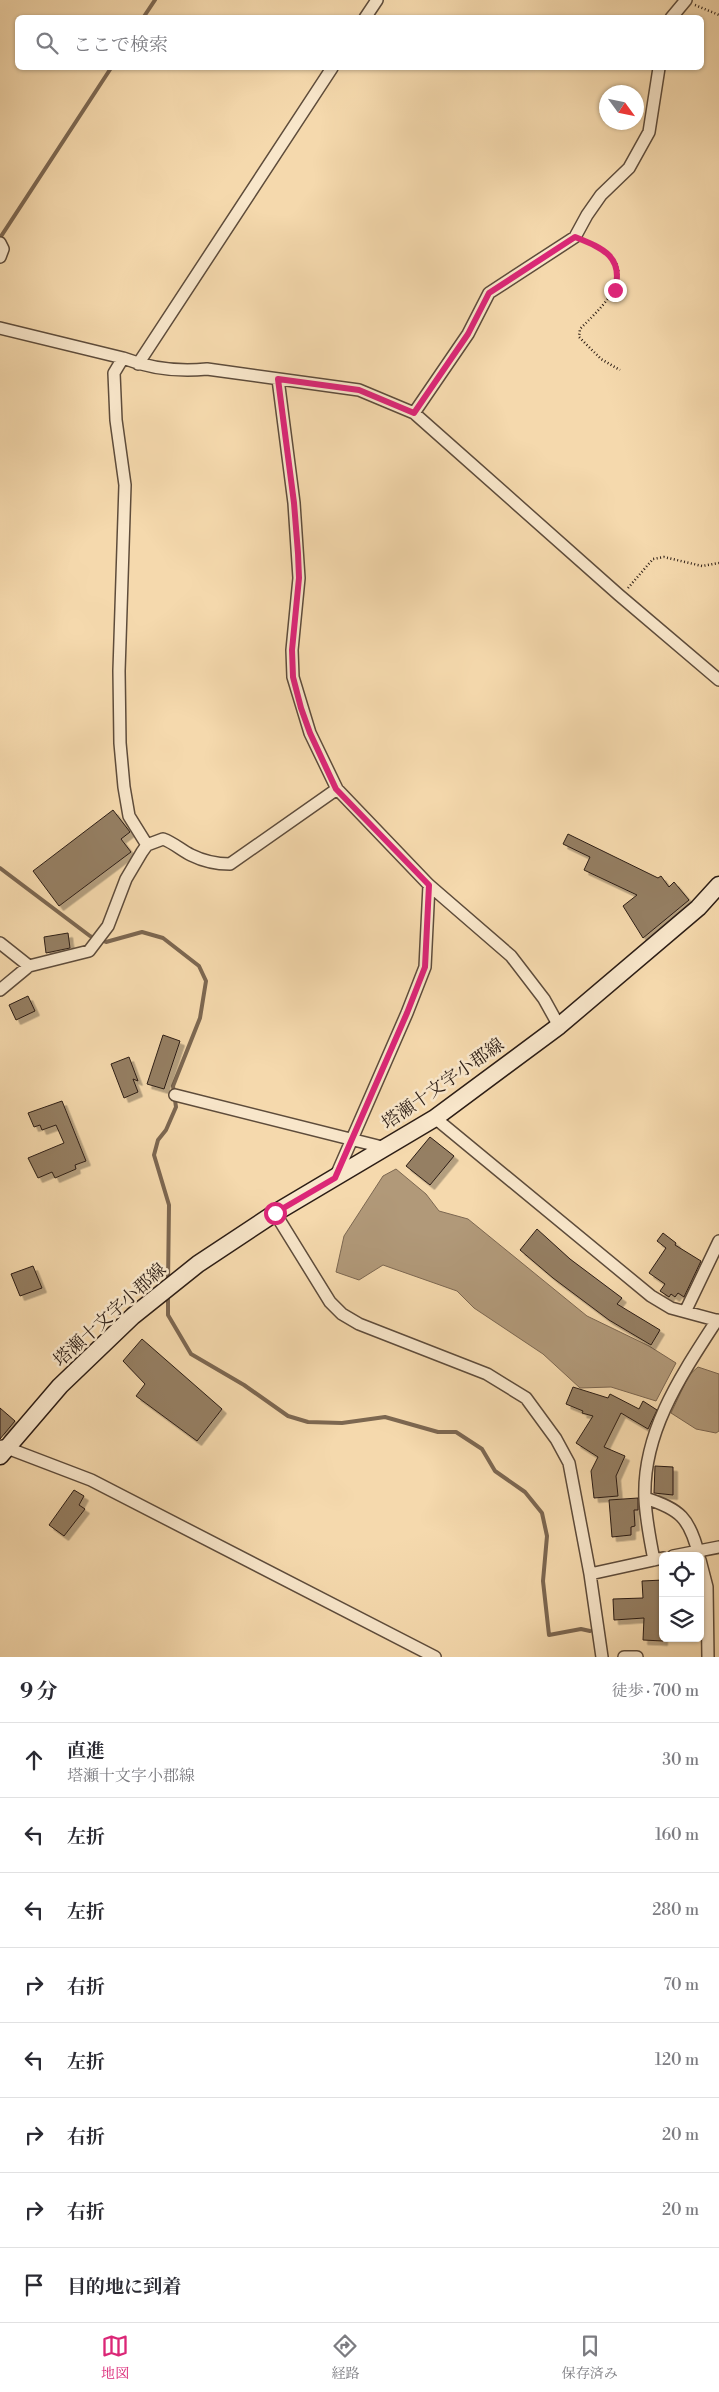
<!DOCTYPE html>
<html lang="ja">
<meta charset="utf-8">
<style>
body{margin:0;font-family:"Libre Bodoni","Noto Serif JP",serif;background:#f2f2f3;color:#2b2b33}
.controls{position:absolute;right:15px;bottom:15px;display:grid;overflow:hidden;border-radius:8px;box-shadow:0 1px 4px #0004}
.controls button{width:45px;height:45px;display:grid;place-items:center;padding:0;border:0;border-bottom:1px solid #e1e1e2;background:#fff;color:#2b2b33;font:25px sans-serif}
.compass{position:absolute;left:599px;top:85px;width:45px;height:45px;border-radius:50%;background:#fff;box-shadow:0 1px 4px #0004;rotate:123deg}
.stop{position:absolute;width:15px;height:15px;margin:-11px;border:4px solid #db2777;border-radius:50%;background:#fff}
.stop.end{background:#db2777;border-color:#fff;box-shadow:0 1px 5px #0008}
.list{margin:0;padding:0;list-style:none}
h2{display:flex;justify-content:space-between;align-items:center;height:65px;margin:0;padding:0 20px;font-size:21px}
h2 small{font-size:16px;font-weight:400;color:#7c7c81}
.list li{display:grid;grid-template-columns:32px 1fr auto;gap:15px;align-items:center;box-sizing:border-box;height:75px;padding:0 20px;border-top:1px solid #e1e1e2}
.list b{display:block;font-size:19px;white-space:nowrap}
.list p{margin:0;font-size:16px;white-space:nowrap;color:#7c7c81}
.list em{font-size:16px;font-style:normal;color:#7c7c81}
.icon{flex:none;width:28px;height:28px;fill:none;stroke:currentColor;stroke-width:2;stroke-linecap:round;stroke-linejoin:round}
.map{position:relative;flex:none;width:719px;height:1657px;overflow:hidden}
.search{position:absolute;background:#fff;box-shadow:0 1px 4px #0004;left:15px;right:15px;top:15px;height:55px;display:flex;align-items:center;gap:12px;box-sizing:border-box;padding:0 18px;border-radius:8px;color:#7c7c81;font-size:19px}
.sheet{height:665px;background:#fff}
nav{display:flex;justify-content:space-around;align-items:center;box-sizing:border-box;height:70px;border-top:1px solid #e1e1e2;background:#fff;font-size:14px;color:#7c7c81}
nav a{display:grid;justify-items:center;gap:2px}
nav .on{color:#db2777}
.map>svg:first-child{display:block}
</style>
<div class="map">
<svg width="719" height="1657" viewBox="0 0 719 1657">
<defs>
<filter id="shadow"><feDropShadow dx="4.5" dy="4.5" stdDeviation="0" flood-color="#0004"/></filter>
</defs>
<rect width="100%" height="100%" fill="#f5d9ad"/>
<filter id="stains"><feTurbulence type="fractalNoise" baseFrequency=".004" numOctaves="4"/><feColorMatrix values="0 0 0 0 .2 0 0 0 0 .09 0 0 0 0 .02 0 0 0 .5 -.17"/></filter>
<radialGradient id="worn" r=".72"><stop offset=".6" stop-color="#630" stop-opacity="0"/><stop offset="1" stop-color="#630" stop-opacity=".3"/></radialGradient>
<path fill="#b19979" stroke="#7c6751" d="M 396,1169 L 426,1194 L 439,1211 L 468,1219 L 587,1316 L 649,1346 L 676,1363 L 656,1401 L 611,1387 L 580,1388 L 543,1354 L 474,1308 L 457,1291 L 383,1265 L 359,1280 L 336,1272 L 344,1236 L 383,1176 Z
M 698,1367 L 719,1374 L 719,1431 L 716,1433 L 696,1429 L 671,1413 L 689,1375 Z"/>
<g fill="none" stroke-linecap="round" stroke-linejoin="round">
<path stroke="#7c6751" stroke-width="4" d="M 143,18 L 155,0
M 0,238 L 111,68
M 0,868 L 90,936 L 106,942 L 142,932 L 163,938 L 199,966 L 206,981 L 200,1018 L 173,1086 L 176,1107 L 166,1130 L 158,1140 L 154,1155 L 169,1205 L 168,1283
M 168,1295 L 168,1315 L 191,1354 L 244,1385 L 288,1416 L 308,1422 L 342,1423 L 385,1417 L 438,1432 L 456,1432 L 482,1449 L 495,1471 L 525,1492 L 542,1513 L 547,1536 L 543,1581 L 549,1635 L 581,1629 L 590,1631"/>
</g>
<path fill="#957f64" stroke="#2c1d15" filter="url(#shadow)" d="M 113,810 L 130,832 L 121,839 L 131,852 L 59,906 L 33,871 Z
M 568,834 L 658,878 L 661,876 L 669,887 L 674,882 L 689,900 L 643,938 L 623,906 L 637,895 L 584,870 L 590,857 L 563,844 Z
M 68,933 L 70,948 L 46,953 L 44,937 Z
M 28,996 L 35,1011 L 16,1020 L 9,1005 Z
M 163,1035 L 180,1041 L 164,1089 L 147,1084 Z
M 129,1057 L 138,1081 L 133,1079 L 138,1092 L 124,1098 L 111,1064 Z
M 62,1101 L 86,1161 L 75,1165 L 76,1169 L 55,1178 L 52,1172 L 38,1178 L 28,1158 L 64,1143 L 56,1125 L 42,1130 L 40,1125 L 34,1127 L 28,1113 Z
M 430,1137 L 454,1156 L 430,1185 L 406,1166 Z
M 537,1229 L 570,1259 L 622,1298 L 617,1304 L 660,1330 L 651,1345 L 609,1320 L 553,1278 L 520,1250 Z
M 663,1233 L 676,1243 L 675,1245 L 701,1261 L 684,1297 L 678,1293 L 675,1297 L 671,1294 L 669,1297 L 660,1291 L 665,1284 L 649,1273 L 666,1248 L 657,1241 Z
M 33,1266 L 42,1288 L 20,1296 L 11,1274 Z
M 142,1339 L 222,1409 L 197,1441 L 136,1396 L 145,1384 L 123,1361 Z
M 573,1387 L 608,1398 L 610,1394 L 639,1409 L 643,1401 L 657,1410 L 648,1429 L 621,1413 L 604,1447 L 625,1456 L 616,1476 L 618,1496 L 594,1498 L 591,1471 L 598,1457 L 576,1443 L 593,1416 L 582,1413 L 583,1411 L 566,1404 Z
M 0,1408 L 15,1421 L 0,1439 Z
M 655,1466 L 673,1467 L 673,1495 L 654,1493 Z
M 74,1490 L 84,1496 L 79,1505 L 85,1509 L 64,1536 L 49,1525 Z
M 638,1498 L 638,1510 L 634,1510 L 635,1526 L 631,1527 L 631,1535 L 612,1537 L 609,1500 Z
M 663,1580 L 663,1641 L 643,1640 L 644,1618 L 614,1620 L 613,1599 L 643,1598 L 642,1581 Z"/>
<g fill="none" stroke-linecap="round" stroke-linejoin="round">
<g stroke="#5e4c3b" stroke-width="14">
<path id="minor" d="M 365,18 L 377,0
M 671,18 L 686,0
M 0,243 L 3,249 L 0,257
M 0,328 L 123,358 C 149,368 179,372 207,369 L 359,390 L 414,413 L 619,595 L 719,680
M 123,358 L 114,373 L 116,420 L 125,485 L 119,671 L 120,743 L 124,787 L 129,816 L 147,845
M 138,364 L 332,68
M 278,379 L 294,503 L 299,578 L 292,650 L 293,677 L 310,733 L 337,789 L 429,885 L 511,956 L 544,999 L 559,1026
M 414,413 L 468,334 L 489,293 L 575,237 L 587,215 L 601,195 L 629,168 L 649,132 L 659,68
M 0,943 L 29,966
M 0,990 L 29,966 L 89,951 L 108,926 L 126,879 L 142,852 L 147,845 L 163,839 C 174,843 181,850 191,855 C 203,861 217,864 230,864 L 337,789
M 175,1095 L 386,1148
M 435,1118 L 651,1296 L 671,1308 L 719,1321
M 335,1178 L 407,1013 L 425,967 L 429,885
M 275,1213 L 330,1302 L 342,1314 L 359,1324 L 487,1374 L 526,1398 L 556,1439 L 569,1463 L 590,1574 L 602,1657
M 686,1310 L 719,1241
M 2,1446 L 91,1480 L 435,1657
M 645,1498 C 680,1509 690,1518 699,1556
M 673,1556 L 719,1547
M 654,1560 C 650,1540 646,1520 645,1499 C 642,1432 682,1374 717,1320
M 700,1560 L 707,1587 L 708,1657
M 590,1574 L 663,1558
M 624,1657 L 637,1657"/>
</g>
<g stroke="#2c1d15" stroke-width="19">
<path id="secondary" d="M 0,1456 L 60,1386 L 133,1316 L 198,1264 L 275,1213 L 435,1118 L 559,1026 L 698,908 L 719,885"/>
</g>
<path stroke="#2c1d15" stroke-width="2.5" stroke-dasharray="1 2.5" stroke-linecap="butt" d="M 695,5 L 719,15
M 586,241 C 646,265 610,299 580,329 L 579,337 L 601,359 L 620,370
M 628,588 L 653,559 L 664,557 L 702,566 L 719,563"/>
<use href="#minor" stroke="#f8e6ca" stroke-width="11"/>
<use href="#secondary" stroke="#f8e6ca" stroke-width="16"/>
</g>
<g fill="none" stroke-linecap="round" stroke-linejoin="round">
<path stroke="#db2777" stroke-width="6" d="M 275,1213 L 335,1178 L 407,1013 L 425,967 L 429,885 L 336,789 L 310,733 L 301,708 L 293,677 L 292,650 L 299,578 L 298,553 L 294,503 L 278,379 L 359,390 L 414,413 L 468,334 L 489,293 L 575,237 C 602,248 624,256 615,290"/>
</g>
<g text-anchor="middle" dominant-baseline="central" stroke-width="5" stroke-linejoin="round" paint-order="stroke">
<g font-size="18" fill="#2c1d15" stroke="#f8e6ca">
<text transform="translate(443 1084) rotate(-35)">塔瀬十文字小郡線</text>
<text transform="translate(110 1315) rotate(-42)">塔瀬十文字小郡線</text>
</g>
</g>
<rect width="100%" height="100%" filter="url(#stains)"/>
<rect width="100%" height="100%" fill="url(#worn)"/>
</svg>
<div class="controls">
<button><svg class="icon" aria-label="locate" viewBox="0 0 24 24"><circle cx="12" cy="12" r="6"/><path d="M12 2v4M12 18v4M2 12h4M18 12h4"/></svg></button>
<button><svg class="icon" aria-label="layers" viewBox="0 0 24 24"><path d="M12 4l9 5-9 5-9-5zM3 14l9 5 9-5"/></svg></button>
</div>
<svg class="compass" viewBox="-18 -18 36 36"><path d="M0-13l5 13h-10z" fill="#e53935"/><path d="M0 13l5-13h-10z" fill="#7c7c81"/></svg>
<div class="stop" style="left:275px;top:1213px"></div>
<div class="stop end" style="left:615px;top:290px"></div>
<div class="search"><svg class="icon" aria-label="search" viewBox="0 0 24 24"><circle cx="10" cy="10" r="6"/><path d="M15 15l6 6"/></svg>ここで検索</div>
</div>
<section class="sheet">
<h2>9 分<small>徒歩 · 700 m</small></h2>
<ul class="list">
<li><svg class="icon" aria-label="ahead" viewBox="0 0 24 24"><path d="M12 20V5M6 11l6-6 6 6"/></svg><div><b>直進</b><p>塔瀬十文字小郡線</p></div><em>30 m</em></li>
<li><svg class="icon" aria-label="left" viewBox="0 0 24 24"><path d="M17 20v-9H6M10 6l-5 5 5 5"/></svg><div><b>左折</b></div><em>160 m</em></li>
<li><svg class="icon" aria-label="left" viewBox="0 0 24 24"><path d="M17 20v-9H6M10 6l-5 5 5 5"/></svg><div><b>左折</b></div><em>280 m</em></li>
<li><svg class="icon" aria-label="right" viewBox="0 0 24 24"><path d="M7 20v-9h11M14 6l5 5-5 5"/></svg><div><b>右折</b></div><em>70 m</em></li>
<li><svg class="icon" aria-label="left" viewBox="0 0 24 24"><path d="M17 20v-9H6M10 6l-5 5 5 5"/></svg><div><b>左折</b></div><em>120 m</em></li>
<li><svg class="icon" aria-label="right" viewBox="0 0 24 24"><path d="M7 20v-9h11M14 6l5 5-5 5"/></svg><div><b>右折</b></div><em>20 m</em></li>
<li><svg class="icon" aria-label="right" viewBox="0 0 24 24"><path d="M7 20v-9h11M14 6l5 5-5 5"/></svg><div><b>右折</b></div><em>20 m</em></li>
<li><svg class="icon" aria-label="arrive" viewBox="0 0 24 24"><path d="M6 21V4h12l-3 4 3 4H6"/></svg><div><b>目的地に到着</b></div></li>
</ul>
</section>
<nav>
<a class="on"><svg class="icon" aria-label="map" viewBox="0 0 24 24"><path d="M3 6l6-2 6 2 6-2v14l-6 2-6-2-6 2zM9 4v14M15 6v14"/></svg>地図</a>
<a><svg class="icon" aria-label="directions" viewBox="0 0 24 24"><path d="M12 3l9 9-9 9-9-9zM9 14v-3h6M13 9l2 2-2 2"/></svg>経路</a>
<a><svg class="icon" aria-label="saved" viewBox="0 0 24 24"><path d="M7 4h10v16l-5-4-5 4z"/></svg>保存済み</a>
</nav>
